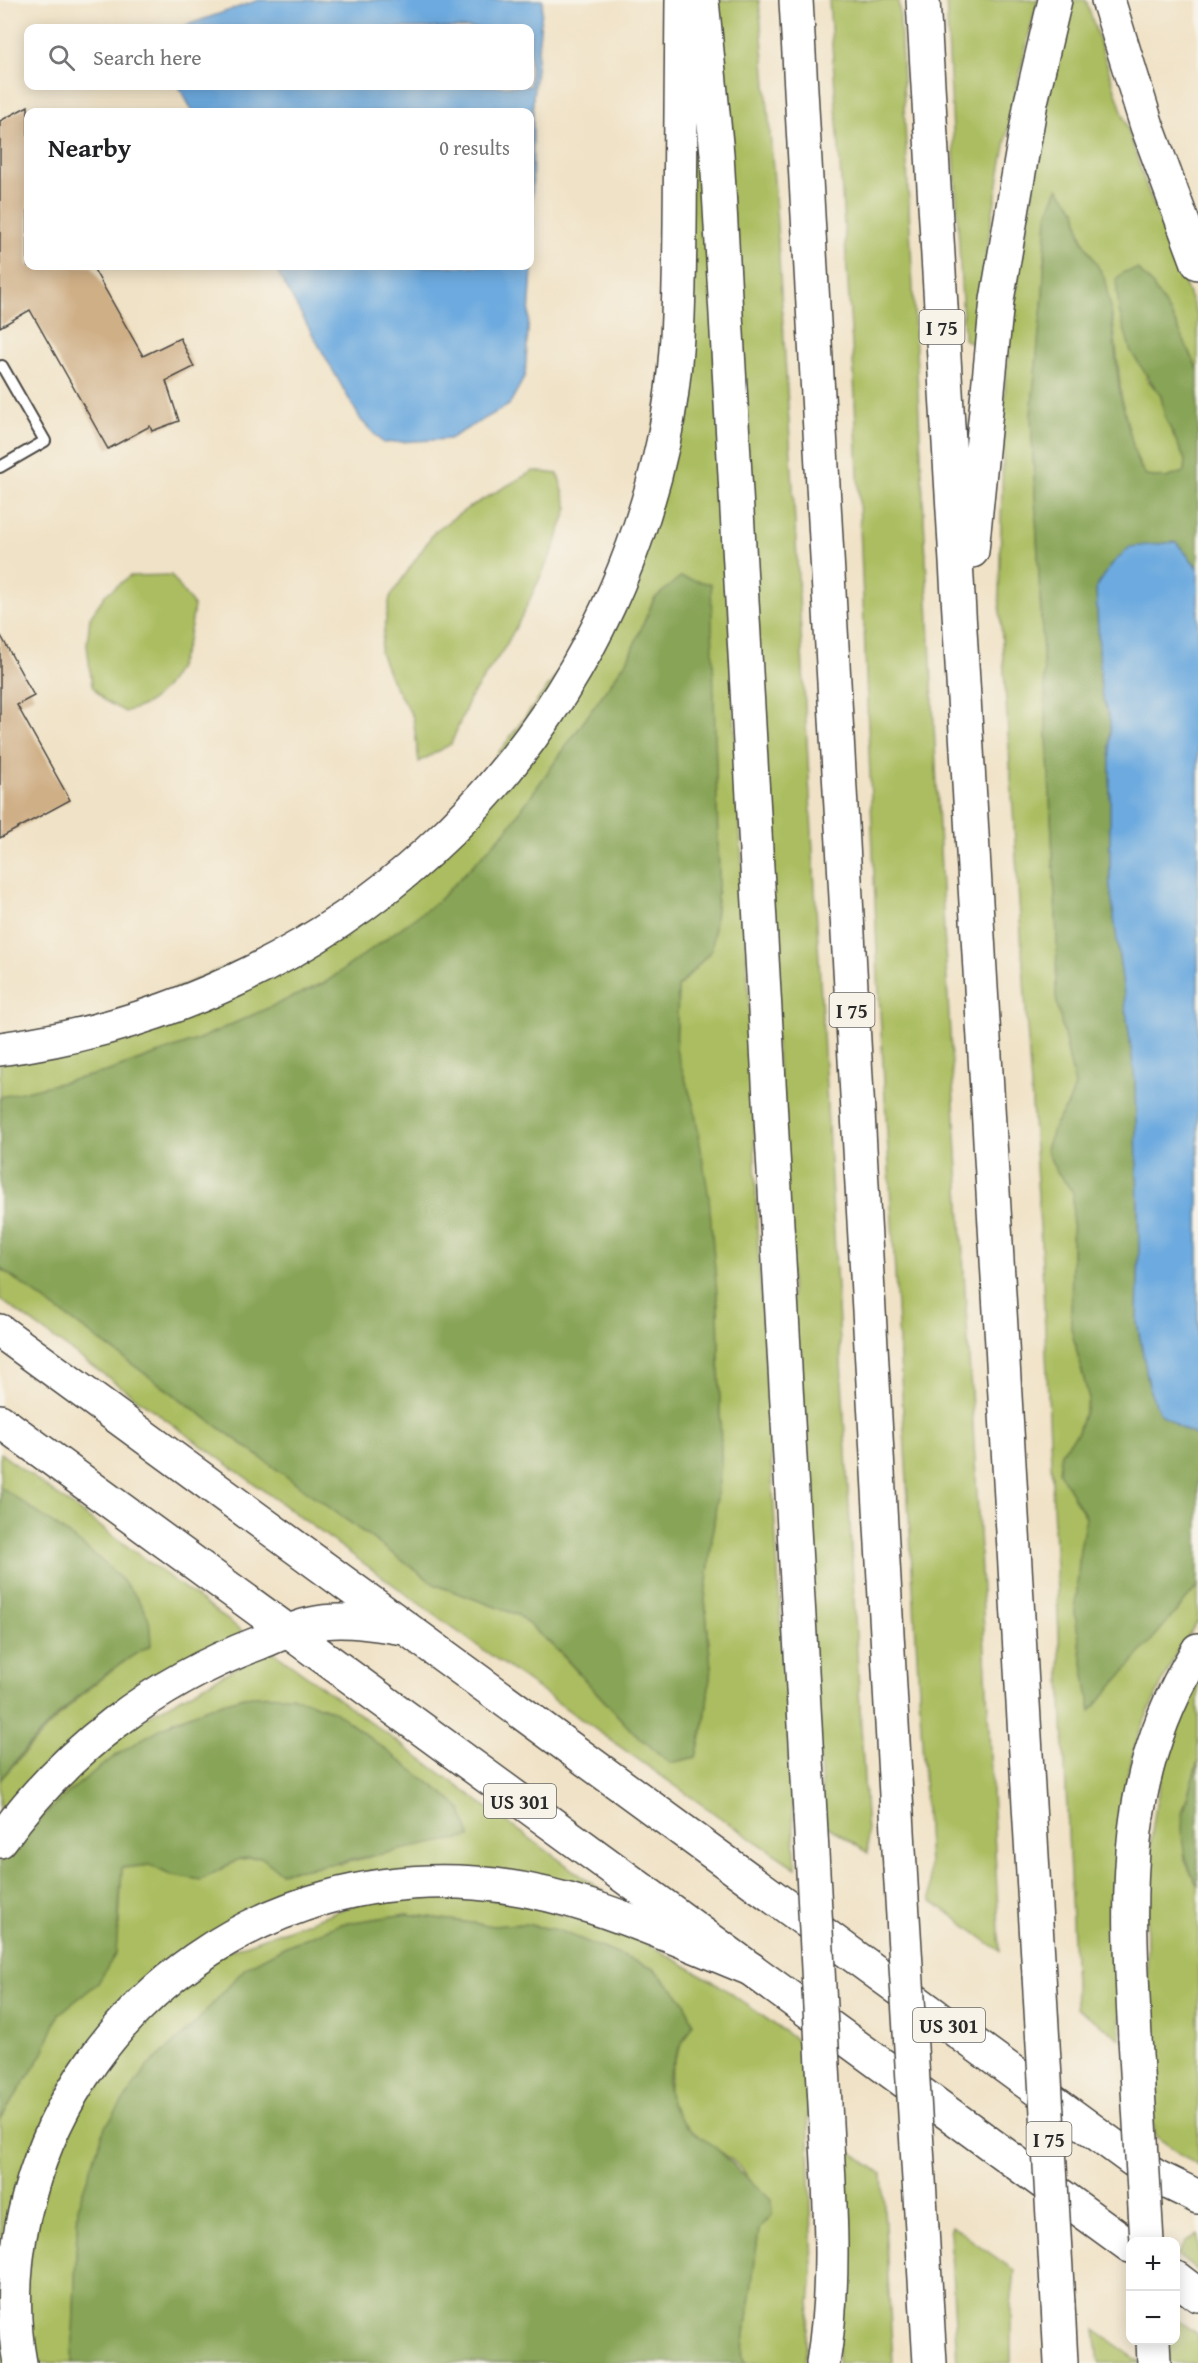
<!DOCTYPE html>
<meta charset="utf-8">
<style>
body{margin:0;font-family:"Gentium Book Plus",serif;background:#f2f2f2;color:#202124}
.controls{position:absolute;right:18px;bottom:18px;display:grid;overflow:hidden;border-radius:12px;box-shadow:0 3px 15px #0003}
.controls button{width:54px;height:54px;display:grid;place-items:center;padding:0;border:0;border-bottom:2px solid #e0e0e0;background:#fff;color:#202124;font:30px sans-serif}
.list{margin:0;padding:0;list-style:none}
h2{display:flex;justify-content:space-between;align-items:center;height:78px;margin:0;padding:0 24px;font-size:26px}
h2 small{font-size:20px;font-weight:400;color:#757577}
.icon{flex:none;width:33px;height:33px;fill:none;stroke:currentColor;stroke-width:2;stroke-linecap:round;stroke-linejoin:round}
.map{position:relative;flex:none;width:1198px;height:2363px;overflow:hidden}
.search{position:absolute;background:#fff;box-shadow:0 3px 15px #0003;left:24px;top:24px;width:510px;height:66px;display:flex;align-items:center;gap:15px;box-sizing:border-box;padding:0 21px;border-radius:12px;color:#757577;font-size:22px}
.panel{position:absolute;background:#fff;box-shadow:0 3px 15px #0003;left:24px;top:108px;width:510px;height:162px;border-radius:12px}
.map>svg:first-child{display:block}
</style>
<div class="map">
<svg width="1198" height="2363" viewBox="0 0 1198 2363">
<rect width="100%" height="100%" fill="#f7f3e8"/>
<filter id="ink" filterUnits="userSpaceOnUse"><feTurbulence type="fractalNoise" baseFrequency=".0167" numOctaves="2"/><feDisplacementMap in="SourceGraphic" scale="12" xChannelSelector="R" yChannelSelector="G"/><feConvolveMatrix kernelMatrix="1 2 1 2 8 2 1 2 1" color-interpolation-filters="sRGB"/></filter>
<filter id="wash" filterUnits="userSpaceOnUse"><feTurbulence type="fractalNoise" baseFrequency=".008" numOctaves="4" result="noise"/><feDisplacementMap in="SourceGraphic" scale="24" xChannelSelector="R" yChannelSelector="G"/><feGaussianBlur stdDeviation="1.35" result="paint"/><feColorMatrix in="noise" values="0 0 0 0 0 0 0 0 0 0 0 0 0 0 0 0 0 1.4 0 .05"/><feComposite in="paint" operator="in"/></filter>
<g filter="url(#wash)">
<rect width="100%" height="100%" fill="#f0e2c6"/>
<path fill="#abbd61" stroke="#6b7446" stroke-width="1.5" d="M 713,0 L 759,0 L 775,193 L 794,505 L 868,1853 L 824,1824 Z
M 829,0 L 899,0 L 944,931 L 978,1511 L 1000,1951 L 931,1900 L 878,977 L 854,375 Z
M 946,0 L 1038,0 C 1017,79 1001,161 988,242 C 984,270 984,321 973,345 L 964,339 Z
M 1073,0 L 1086,0 L 1146,185 L 1198,317 L 1198,370 L 1173,318 L 1146,378 L 1161,396 L 1165,417 L 1185,460 L 1184,472 L 1166,478 L 1146,476 C 1113,423 1123,354 1108,296 C 1103,274 1090,258 1082,237 C 1078,229 1078,219 1076,210 L 1047,216 L 1043,295 L 1031,415 L 1057,935 L 1056,998 L 1075,1086 L 1068,1105 L 1055,1124 L 1055,1169 L 1073,1192 L 1071,1328 L 1089,1399 L 1078,1432 L 1061,1453 L 1073,1497 L 1087,1517 L 1080,1549 L 1075,1615 L 1091,1710 L 1198,1586 L 1198,1621 L 1175,1655 L 1142,1726 L 1129,1767 L 1122,1805 L 1115,1897 L 1121,2039 L 1076,2007 L 1041,1243 L 999,594 L 1005,385 L 1012,315 L 1051,82 Z
M 701,69 L 753,1076 L 757,1229 L 796,1868 L 725,1821 L 472,1642 L 0,1299 L 0,1268 L 436,1585 L 518,1615 L 560,1653 L 630,1729 L 670,1763 L 696,1757 L 705,1720 L 711,1668 L 705,1599 L 721,1462 L 718,1306 L 694,1107 L 676,1051 L 678,987 L 712,950 L 719,877 L 710,584 L 654,599 L 628,659 L 506,831 L 437,902 L 326,982 L 197,1040 L 106,1072 L 9,1096 L 0,1097 L 0,1057 L 23,1056 L 394,893 L 632,574 L 688,200 Z
M 533,471 L 558,474 L 568,508 L 554,548 L 523,614 L 505,647 L 470,698 L 451,744 L 419,762 L 413,717 L 391,680 L 380,652 L 390,597 L 435,531 L 468,508 Z
M 171,575 L 194,606 C 190,641 180,682 148,703 C 142,707 132,709 125,712 L 105,701 L 92,686 L 87,645 L 90,617 L 105,595 L 130,576 Z
M 0,1453 L 210,1607 L 241,1630 L 242,1633 L 0,1816 L 0,1780 C 45,1729 91,1678 151,1644 L 119,1577 L 0,1486 Z
M 270,1649 L 606,1894 L 606,1897 L 571,1891 L 278,1903 L 61,2086 L 10,2363 L 0,2363 L 0,2120 L 42,2055 L 59,2013 L 98,1983 L 119,1925 L 122,1868 L 150,1865 L 168,1874 L 201,1880 L 239,1859 L 261,1857 L 340,1864 L 415,1846 L 470,1837 L 462,1811 L 444,1794 L 334,1711 L 291,1696 L 243,1697 L 175,1720 L 5,1854 L 0,1863 L 0,1850 L 97,1744 Z
M 1198,1681 L 1198,1761 L 1182,1813 L 1185,1861 L 1198,1887 L 1198,2166 L 1154,2135 C 1151,2012 1134,1882 1165,1762 C 1172,1733 1186,1708 1198,1681 Z
M 496,1895 L 634,1936 L 719,1985 L 806,2047 L 813,2270 L 805,2363 L 746,2363 L 742,2357 L 759,2229 L 772,2215 C 762,2201 753,2183 742,2169 C 726,2152 703,2143 687,2127 C 652,2095 675,2056 693,2023 L 684,2001 L 654,1969 L 558,1930 L 524,1924 L 493,1926 L 407,1914 L 341,1924 L 286,1946 L 247,1967 L 190,2029 L 147,2067 L 78,2205 L 72,2363 L 31,2363 L 24,2289 L 46,2168 L 117,2043 L 223,1953 L 370,1899 Z
M 839,2143 L 882,2174 L 893,2363 L 838,2363 Z
M 952,2226 L 1015,2271 L 1011,2306 L 1011,2363 L 957,2363 L 950,2232 Z
M 1198,2234 L 1198,2271 L 1177,2255 L 1187,2241 Z
M 1176,2319 L 1198,2335 L 1198,2363 L 1168,2363 L 1166,2341 L 1176,2340 Z
M 1095,2330 L 1140,2362 L 1140,2363 L 1099,2363 Z"/>
<path fill="#88a457" stroke="#5a6841" stroke-width="1.5" d="M 1058,188 L 1076,210 L 1081,237 L 1104,277 L 1110,305 L 1120,394 L 1137,461 L 1146,476 L 1166,478 L 1184,472 L 1185,460 L 1165,417 L 1161,396 L 1131,352 L 1119,311 L 1116,279 L 1124,272 L 1137,269 L 1151,283 L 1173,318 L 1198,370 L 1198,568 L 1176,542 L 1153,545 L 1112,564 L 1096,588 L 1101,691 L 1110,722 L 1110,886 L 1135,1080 L 1139,1247 L 1137,1322 L 1150,1391 L 1160,1413 L 1182,1429 L 1198,1436 L 1198,1586 L 1091,1711 L 1075,1615 L 1080,1549 L 1086,1517 L 1059,1472 L 1061,1453 L 1078,1432 L 1089,1399 L 1071,1328 L 1073,1192 L 1055,1169 L 1046,1149 L 1055,1124 L 1068,1105 L 1075,1086 L 1056,998 L 1057,935 L 1031,415 L 1043,295 L 1047,215 Z
M 680,577 L 711,584 L 719,877 L 712,950 L 678,987 L 676,1050 L 694,1107 L 709,1198 L 718,1306 L 721,1462 L 705,1599 L 711,1668 L 705,1720 L 696,1757 L 670,1763 L 630,1729 L 560,1652 L 518,1615 L 436,1585 L 0,1268 L 0,1097 L 106,1072 L 197,1040 L 326,982 L 437,902 L 506,831 L 628,659 L 654,599 Z
M 0,1486 C 44,1519 126,1567 148,1617 C 151,1625 150,1636 151,1645 C 93,1677 41,1728 0,1780 Z
M 291,1696 L 334,1711 L 444,1794 L 462,1811 L 470,1837 C 406,1847 344,1864 280,1872 L 261,1857 L 239,1859 L 201,1880 L 168,1874 L 150,1865 L 122,1868 L 116,1953 L 98,1983 L 59,2014 L 42,2055 L 0,2120 L 0,1863 L 5,1854 C 71,1784 146,1721 241,1698 C 256,1694 275,1696 291,1696 Z
M 1198,1761 L 1198,1887 C 1172,1837 1182,1813 1198,1761 Z
M 407,1914 L 493,1926 L 524,1924 L 558,1930 L 654,1969 L 684,2001 L 693,2023 L 676,2054 L 667,2080 L 671,2104 L 686,2127 L 715,2147 L 771,2200 L 772,2215 L 759,2229 L 742,2357 L 746,2363 L 72,2363 L 78,2205 L 105,2127 L 147,2067 L 190,2029 L 246,1967 L 286,1946 L 341,1924 Z"/>
<path fill="#6daadf" stroke="#4c6a85" stroke-width="1.5" d="M 259,0 L 543,0 L 533,97 L 532,270 L 525,376 L 509,405 L 449,439 L 383,443 L 361,420 L 274,266 L 530,266 L 530,112 L 193,112 L 179,86 L 530,86 L 530,28 L 184,28 L 184,26 Z
M 1176,542 L 1198,568 L 1198,1436 L 1182,1429 L 1160,1413 L 1150,1391 L 1137,1322 L 1139,1247 L 1135,1080 L 1110,886 L 1110,722 L 1101,691 L 1096,588 L 1112,564 L 1130,547 Z"/>
<g id="blocks">
<path fill="#cfaf86" d="M 28,106 L 28,266 L 92,266 L 143,356 L 180,338 L 194,367 L 166,381 L 179,421 L 152,431 L 150,426 L 108,449 L 30,310 L 0,327 L 0,121 Z
M 0,634 L 34,696 L 17,705 L 70,800 L 0,838 Z"/>
</g>
</g>
<g filter="url(#ink)">
<use href="#blocks" fill-opacity="0" stroke="#494642" stroke-width="1.5"/>
<g fill="none" stroke-linecap="round" stroke-linejoin="round">
<g stroke="#494642" stroke-width="14">
<path id="service" d="M 0,467 L 45,441 L 2,366"/>
</g>
<g stroke="#494642" stroke-width="36">
<path id="primary" d="M 0,1331 L 1163,2182
M 0,1421 L 1130,2246
M 1176,2278 L 1198,2295"/>
</g>
<g stroke="#494642" stroke-width="36">
<path id="motorway" d="M 702,0 L 717,154 L 810,1814
M 796,0 L 900,1867
M 923,0 L 1039,1975
M 1108,0 L 1147,126 L 1198,263
M 972,551 L 997,300 L 1031,102 L 1055,0
M 0,1049 C 329,1005 592,769 663,443 C 679,371 679,298 680,226 C 681,150 681,75 682,0
M 0,1841 C 65,1750 155,1682 259,1643 C 276,1636 293,1628 311,1624 C 342,1617 375,1624 405,1628
M 1135,2038 C 1128,1896 1119,1776 1198,1650
M 1153,2175 L 1198,2197
M 922,2229 L 930,2363
M 1058,2304 L 1061,2363
M 1153,2340 L 1154,2363
M 20,2363 C 10,2309 14,2249 29,2196 C 83,1997 270,1868 475,1883 C 573,1890 661,1933 751,1969
M 823,2363 C 835,2290 831,2216 827,2143"/>
</g>
<use href="#service" stroke="#fff" stroke-width="10"/>
<use href="#primary" stroke="#fff" stroke-width="33"/>
<use href="#motorway" stroke="#fff" stroke-width="33"/>
<g stroke="#494642" stroke-width="36" stroke-linecap="butt">
<path id="motorway-bridge" d="M 810,1814 L 827,2143
M 900,1867 L 922,2229
M 1039,1975 L 1058,2304
M 1135,2038 L 1147,2242"/>
</g>
<use href="#motorway-bridge" stroke="#fff" stroke-width="33"/>
</g>
</g>
<g text-anchor="middle" dominant-baseline="central" stroke-width="4.5" stroke-linejoin="round" paint-order="stroke">
<g fill="#f7f3e8" stroke="#686764" stroke-width="1.5">
<rect x="919.5" y="310" width="45" height="34" rx="4.5"/>
<rect x="829.5" y="993" width="45" height="34" rx="4.5"/>
<rect x="484" y="1784" width="72" height="34" rx="4.5"/>
<rect x="913" y="2008" width="72" height="34" rx="4.5"/>
<rect x="1026.5" y="2122" width="45" height="34" rx="4.5"/>
</g>
<g font-size="20" font-weight="bold" fill="#2b2b2b">
<text x="942" y="327">I 75</text>
<text x="852" y="1010">I 75</text>
<text x="520" y="1801">US 301</text>
<text x="949" y="2025">US 301</text>
<text x="1049" y="2139">I 75</text>
</g>
</g>
</svg>
<div class="controls">
<button>+</button>
<button>−</button>
</div>
<div class="search"><svg class="icon" aria-label="search" viewBox="0 0 24 24"><circle cx="10" cy="10" r="6"/><path d="M15 15l6 6"/></svg>Search here</div>
<section class="panel">
<h2>Nearby<small>0 results</small></h2>
<ul class="list">
</ul>
</section>
</div>
